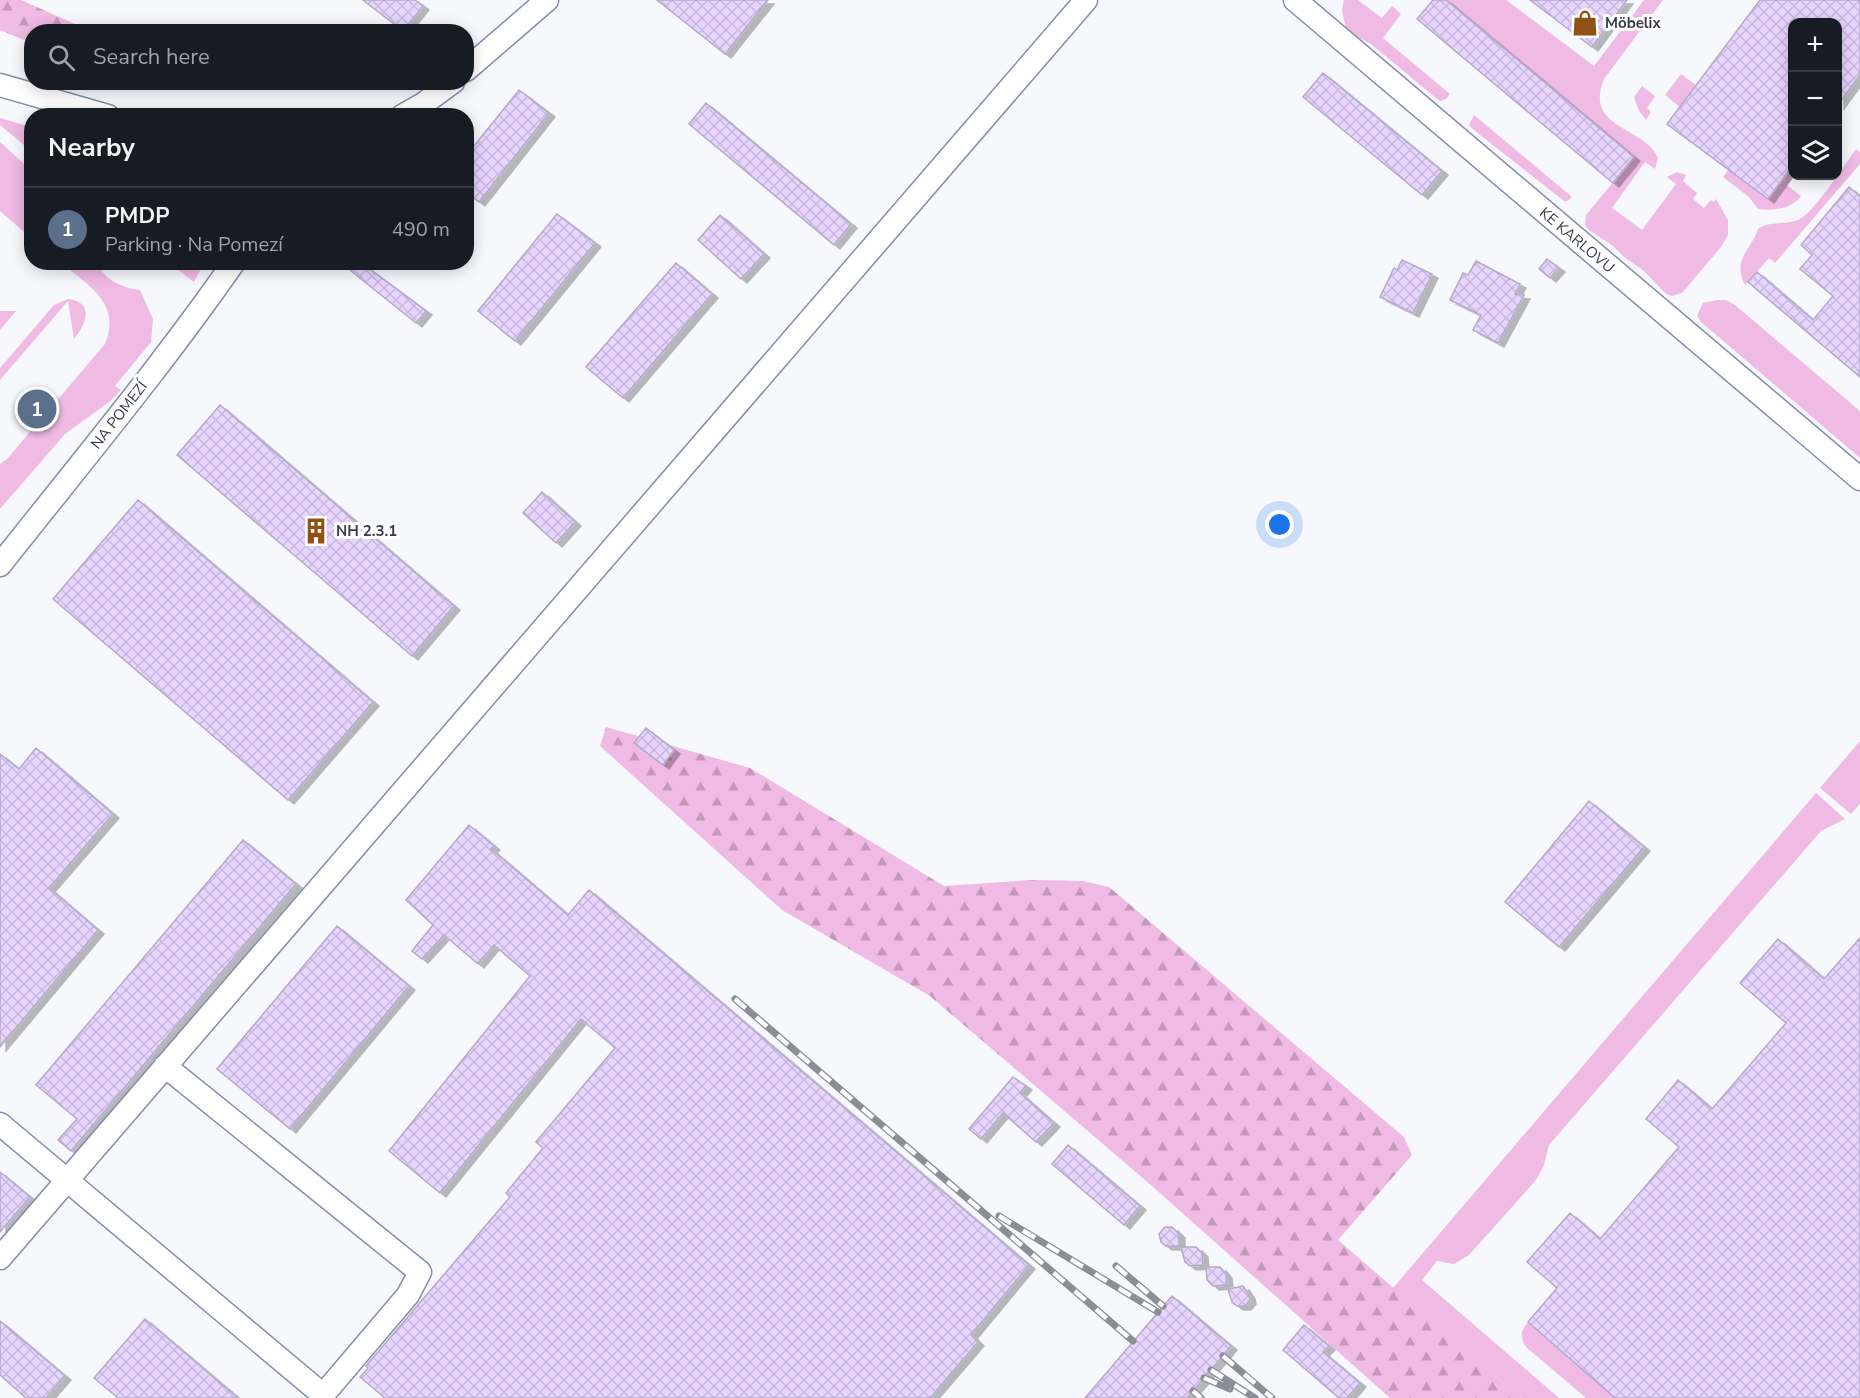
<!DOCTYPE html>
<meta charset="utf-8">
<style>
body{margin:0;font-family:"Nunito Sans",sans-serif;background:#242831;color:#f1f3f6}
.controls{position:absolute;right:18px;top:18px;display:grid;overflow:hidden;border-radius:12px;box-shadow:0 3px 15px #0003}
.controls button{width:54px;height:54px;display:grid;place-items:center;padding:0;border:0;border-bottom:2px solid #363941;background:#171b24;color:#f1f3f6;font:30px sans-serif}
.you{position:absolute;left:1280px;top:525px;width:21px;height:21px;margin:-15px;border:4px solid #fff;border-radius:50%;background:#1a73e8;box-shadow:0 0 0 9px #1a73e833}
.badge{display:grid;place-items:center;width:39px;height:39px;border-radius:50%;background:#c5aa91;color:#fff;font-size:20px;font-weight:700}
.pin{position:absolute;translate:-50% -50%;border:3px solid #fff;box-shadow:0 2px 6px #0006}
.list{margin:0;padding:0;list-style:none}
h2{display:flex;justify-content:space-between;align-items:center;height:78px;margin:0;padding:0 24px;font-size:26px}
h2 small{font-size:20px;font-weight:400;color:#9ea1a6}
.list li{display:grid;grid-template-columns:39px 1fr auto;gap:18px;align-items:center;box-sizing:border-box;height:84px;padding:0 24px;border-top:2px solid #363941}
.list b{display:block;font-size:22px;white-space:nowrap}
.list p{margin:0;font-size:20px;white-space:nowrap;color:#9ea1a6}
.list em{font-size:20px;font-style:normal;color:#9ea1a6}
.icon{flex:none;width:33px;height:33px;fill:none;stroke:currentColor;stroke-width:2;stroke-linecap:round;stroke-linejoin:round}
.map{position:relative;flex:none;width:1860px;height:1398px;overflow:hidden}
.search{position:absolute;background:#171b24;box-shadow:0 3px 15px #0003;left:24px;top:24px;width:450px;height:66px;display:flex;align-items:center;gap:15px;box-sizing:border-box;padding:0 21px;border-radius:24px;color:#9ea1a6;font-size:22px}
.panel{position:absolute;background:#171b24;box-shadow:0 3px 15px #0003;left:24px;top:108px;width:450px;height:162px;border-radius:24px}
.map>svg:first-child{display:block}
</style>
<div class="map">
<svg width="1860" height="1398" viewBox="0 0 1860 1398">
<defs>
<pattern id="forest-firs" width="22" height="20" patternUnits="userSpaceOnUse" patternTransform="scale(1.5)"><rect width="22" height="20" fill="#efbae4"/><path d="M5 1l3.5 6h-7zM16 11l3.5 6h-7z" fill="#c398bb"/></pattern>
<pattern id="building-cross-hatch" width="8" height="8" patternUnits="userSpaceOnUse" patternTransform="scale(1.5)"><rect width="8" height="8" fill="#e7d5ff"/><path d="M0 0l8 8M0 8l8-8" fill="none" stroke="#c7b8dc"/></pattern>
<filter id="shadow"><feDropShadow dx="6" dy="4" stdDeviation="0" flood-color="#0004"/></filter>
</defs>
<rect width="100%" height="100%" fill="#f6f8fe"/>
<path fill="#efbae4" d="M 1344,0 L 1358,0 L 1382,18 L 1392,6 L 1401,14 L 1383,38 L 1450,94 L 1446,99 L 1440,101 L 1437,99 L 1371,44 L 1351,34 L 1346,29 L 1342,10 Z
M 1446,0 L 1506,0 L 1594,66 L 1644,0 L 1663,0 L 1604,79 C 1583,129 1646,127 1658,158 L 1655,169 L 1645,162 L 1612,208 L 1642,230 L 1676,184 L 1667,177 L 1677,172 L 1686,175 L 1683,181 L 1697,193 L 1693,199 L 1704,208 L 1711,200 L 1714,202 L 1716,199 L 1728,220 L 1728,235 L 1721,247 L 1682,293 L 1672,296 L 1666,294 L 1644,271 L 1624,257 L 1613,246 L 1589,230 L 1585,225 L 1586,215 L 1634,157 Z
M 1681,74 L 1696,85 L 1680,107 L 1665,95 Z
M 1642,86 L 1655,96 L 1647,108 L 1651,112 L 1646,120 L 1639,111 L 1634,97 Z
M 1474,115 L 1572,197 L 1567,201 L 1564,201 L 1475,131 L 1469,125 Z
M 0,118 L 31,127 L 31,151 L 0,125 Z
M 0,142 L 31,170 L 31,238 L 0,211 Z
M 1856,149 L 1860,152 L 1860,164 L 1775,263 L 1769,258 L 1745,285 C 1732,259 1750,252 1758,229 C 1769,220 1787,226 1800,219 C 1814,212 1845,164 1856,149 Z
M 1792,166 L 1794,176 L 1787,185 L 1801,196 C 1791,209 1775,211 1758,209 L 1749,197 L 1723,177 L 1728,170 L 1768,199 Z
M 61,263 L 97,263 C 105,280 122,288 140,290 L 153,319 L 151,342 L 115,386 L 121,390 L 109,402 L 65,434 L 0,509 L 0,464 L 7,459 L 105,344 C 122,303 88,285 61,263 Z
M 169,263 L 204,263 L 194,282 Z
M 68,299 C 95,302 86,325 74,339 L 68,301 L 0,380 L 0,368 L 54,305 Z
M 1717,300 L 1726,300 L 1735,305 L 1860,411 L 1860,458 L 1701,322 L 1697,316 L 1703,303 Z
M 0,311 L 16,311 L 0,330 Z
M 1860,741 L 1860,804 L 1851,814 L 1820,788 Z
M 1816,793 L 1845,819 L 1821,831 L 1549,1145 L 1544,1165 L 1536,1180 L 1469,1255 L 1454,1264 L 1437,1261 L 1422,1280 L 1559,1398 L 1521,1398 L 1393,1288 Z
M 1528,1322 L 1615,1398 L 1586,1398 L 1526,1347 C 1520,1337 1520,1331 1528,1322 Z"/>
<path fill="url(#forest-firs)" d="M 0,0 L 21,0 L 91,31 L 32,32 L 31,43 L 0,30 Z
M 606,727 L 750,768 L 944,886 L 1032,880 L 1083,881 L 1109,887 L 1404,1137 L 1412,1155 L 1338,1240 L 1521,1398 L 1390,1398 L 1152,1186 L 930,996 L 782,910 L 600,746 Z"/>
<path fill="url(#building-cross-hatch)" stroke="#b6a9c7" stroke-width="1.5" filter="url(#shadow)" d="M 363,0 L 415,0 L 423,6 L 403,31 Z
M 657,0 L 768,0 L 725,54 Z
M 1433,0 L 1446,0 L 1634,157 L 1613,183 L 1417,19 Z
M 1530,0 L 1627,0 L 1592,47 Z
M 1760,0 L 1860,0 L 1860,75 L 1838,105 L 1838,22 L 1792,22 L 1792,166 L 1768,199 L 1667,124 Z
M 1323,73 L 1442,171 L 1422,195 L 1303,97 Z
M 519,90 L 549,113 L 479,202 L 466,192 L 466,156 Z
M 706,103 L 851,224 L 834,245 L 689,124 Z
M 1849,187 L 1860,196 L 1860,377 L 1748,282 L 1757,272 L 1813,320 L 1833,296 L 1800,269 L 1812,255 L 1801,245 Z
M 557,214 L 595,243 L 515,341 L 478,311 Z
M 720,215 L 764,254 L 741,279 L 698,240 Z
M 1547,259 L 1559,268 L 1550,278 L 1539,269 Z
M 1402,260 L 1432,274 L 1413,313 L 1380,297 L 1394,268 L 1397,270 Z
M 1476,261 L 1520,284 L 1515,294 L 1524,295 L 1498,343 L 1473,330 L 1481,315 L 1450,300 L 1463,273 L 1468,275 Z
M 340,262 L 360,262 L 426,311 L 416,323 Z
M 676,263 L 712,294 L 623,398 L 586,367 Z
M 220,405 L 454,606 L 412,656 L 177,455 Z
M 542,492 L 575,522 L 556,543 L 523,513 Z
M 138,500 L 373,702 L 288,800 L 53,599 Z
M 646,728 L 674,750 L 663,765 L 634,743 Z
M 36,748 L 113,814 L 49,888 L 98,930 L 0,1047 L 0,754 L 19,769 Z
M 1589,801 L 1644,847 L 1559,947 L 1505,902 Z
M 469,825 L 494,846 L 491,849 L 568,915 L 589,890 L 1029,1265 L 971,1335 L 978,1342 L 930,1398 L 385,1398 L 360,1377 L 368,1368 L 366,1366 L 510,1197 L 506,1193 L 543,1148 L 536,1142 L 615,1048 L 581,1019 L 440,1193 L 389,1151 L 530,976 L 494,945 L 478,964 L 444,935 L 422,959 L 412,951 L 433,925 L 406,900 Z
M 243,840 L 296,884 L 71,1151 L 58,1140 L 77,1119 L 36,1085 Z
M 337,926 L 409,986 L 290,1129 L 217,1069 Z
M 1860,938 L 1860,1398 L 1615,1398 L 1528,1322 L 1557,1288 L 1527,1262 L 1570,1213 L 1600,1239 L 1679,1147 L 1646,1119 L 1678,1080 L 1712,1109 L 1786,1023 L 1740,983 L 1778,939 L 1824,979 Z
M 1013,1077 L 1026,1086 L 1020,1093 L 1054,1123 L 1036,1142 L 1003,1113 L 981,1139 L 969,1129 Z
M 1068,1145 L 1140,1206 L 1124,1225 L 1052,1164 Z
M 0,1172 L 30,1197 L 0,1232 Z
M 1165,1227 L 1172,1227 L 1179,1234 L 1179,1246 L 1166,1246 L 1161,1242 L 1159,1234 Z
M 1181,1247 L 1196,1247 L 1202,1253 L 1203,1265 L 1190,1266 L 1185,1262 Z
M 1206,1267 L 1220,1267 L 1226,1274 L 1227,1285 L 1213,1286 L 1207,1280 Z
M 1243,1286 L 1249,1295 L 1250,1300 L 1245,1306 L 1237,1306 L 1232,1302 L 1228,1289 Z
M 1172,1296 L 1231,1346 L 1211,1370 L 1187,1398 L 1085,1398 Z
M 145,1319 L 238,1398 L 118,1398 L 94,1378 Z
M 0,1321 L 65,1376 L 46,1398 L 26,1398 L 0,1375 Z
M 1304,1325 L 1329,1346 L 1323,1352 L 1360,1383 L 1347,1398 L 1339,1398 L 1283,1350 Z"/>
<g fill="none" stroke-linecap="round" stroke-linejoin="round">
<g stroke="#868cab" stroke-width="25">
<path id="minor" d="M 1295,0 L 1860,479
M 466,70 L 547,0
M 0,85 L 108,116
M 402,116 L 423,104 L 453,82
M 0,565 C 79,465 161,367 234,262
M 0,1124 L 323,1395 L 408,1295 L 420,1272 L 165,1066
M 0,1258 L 1086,0"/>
</g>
<use href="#minor" stroke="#fff" stroke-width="22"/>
<g stroke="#8b8e97" stroke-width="7">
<path id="rail" d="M 735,999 L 1133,1341
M 999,1216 L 1158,1312
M 1116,1266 L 1163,1306
M 1223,1356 L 1272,1398
M 1211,1370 L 1255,1398
M 1204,1378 L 1230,1389
M 1193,1391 L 1201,1398"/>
</g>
<use href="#rail" stroke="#fff" stroke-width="4.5" stroke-dasharray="14" stroke-linecap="butt"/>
</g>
<defs>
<g id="shop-bare" transform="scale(2.07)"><path d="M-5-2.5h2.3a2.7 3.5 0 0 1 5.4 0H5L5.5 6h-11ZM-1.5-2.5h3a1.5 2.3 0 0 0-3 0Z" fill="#8f5116" stroke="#fff" stroke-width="2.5" paint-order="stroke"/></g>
<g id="building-bare" transform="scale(2.07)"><path d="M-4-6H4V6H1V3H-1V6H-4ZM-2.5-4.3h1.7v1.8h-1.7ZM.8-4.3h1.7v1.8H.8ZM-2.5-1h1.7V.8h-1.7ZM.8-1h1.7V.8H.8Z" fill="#8f5116" stroke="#fff" stroke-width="2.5" paint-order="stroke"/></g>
</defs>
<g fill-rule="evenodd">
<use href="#shop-bare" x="1585" y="23"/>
<use href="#building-bare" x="316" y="531"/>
</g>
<g text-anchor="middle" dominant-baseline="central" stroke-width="6" stroke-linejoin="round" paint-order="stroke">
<g font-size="15" font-weight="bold" fill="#383b48" stroke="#fff" text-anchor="start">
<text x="1605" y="23">Möbelix</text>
<text x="336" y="531">NH 2.3.1</text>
</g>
<g font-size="15" fill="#383b48" stroke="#fff">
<text transform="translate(1577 240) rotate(40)">KE KARLOVU</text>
<text transform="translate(119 415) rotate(-52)">NA POMEZÍ</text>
</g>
</g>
</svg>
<div class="controls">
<button>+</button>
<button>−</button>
<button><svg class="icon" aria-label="layers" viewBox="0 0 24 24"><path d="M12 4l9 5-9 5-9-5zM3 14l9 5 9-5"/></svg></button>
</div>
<div class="you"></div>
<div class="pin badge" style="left:37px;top:409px;background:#5c6f8a">1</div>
<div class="search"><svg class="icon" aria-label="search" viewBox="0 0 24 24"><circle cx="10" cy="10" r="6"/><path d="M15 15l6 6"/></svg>Search here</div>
<section class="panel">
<h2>Nearby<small></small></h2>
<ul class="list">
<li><span class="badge" style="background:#5c6f8a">1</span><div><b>PMDP</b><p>Parking · Na Pomezí</p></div><em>490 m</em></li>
</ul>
</section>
</div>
